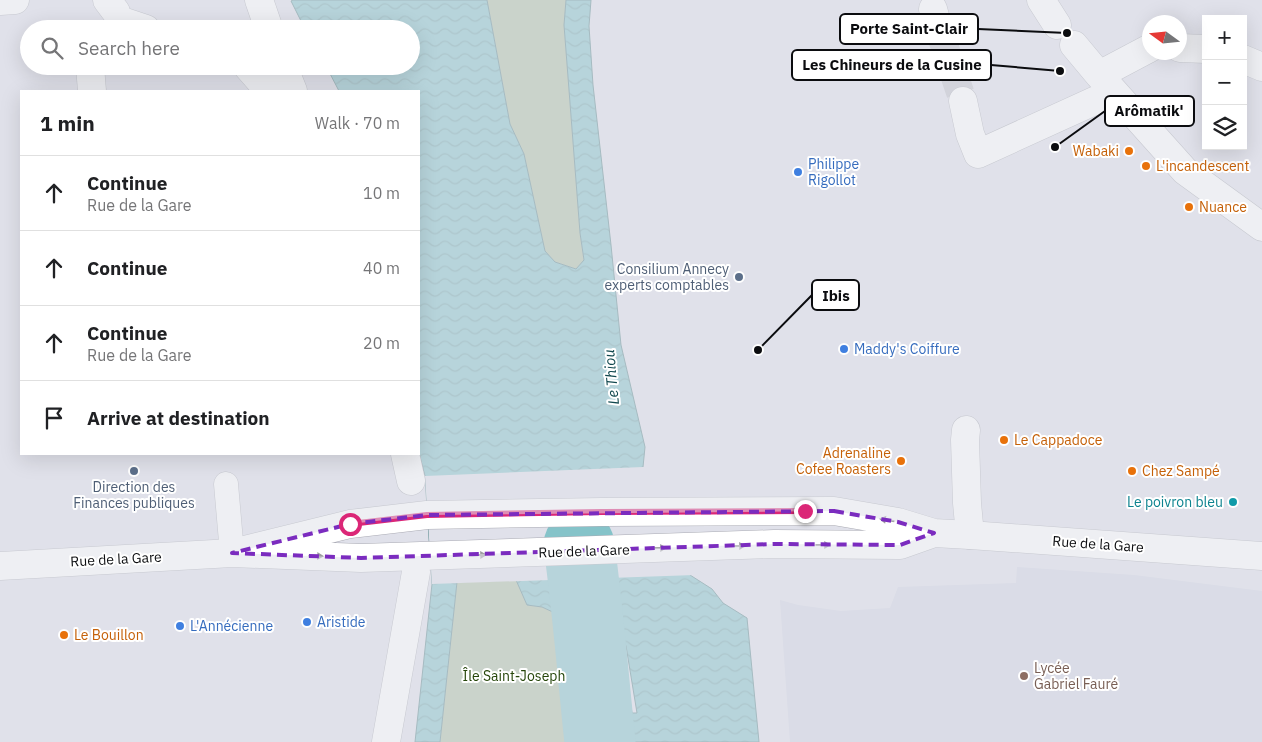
<!DOCTYPE html>
<meta charset="utf-8">
<style>
body{margin:0;font-family:"IBM Plex Sans",sans-serif;background:#f6f6f6;color:#202124}
.controls{position:absolute;right:15px;top:15px;display:grid;overflow:hidden;border-radius:0px;box-shadow:0 5px 20px #0002}
.controls button{width:45px;height:45px;display:grid;place-items:center;padding:0;border:0;border-bottom:1px solid #e0e0e0;background:#fff;color:#202124;font:25px sans-serif}
.compass{position:absolute;left:1142px;top:15px;width:45px;height:45px;border-radius:50%;background:#fff;box-shadow:0 5px 20px #0002;rotate:285deg}
.stop{position:absolute;width:15px;height:15px;margin:-11px;border:4px solid #db2777;border-radius:50%;background:#fff}
.stop.end{background:#db2777;border-color:#fff;box-shadow:0 1px 5px #0008}
.list{margin:0;padding:0;list-style:none}
h2{display:flex;justify-content:space-between;align-items:center;height:65px;margin:0;padding:0 20px;font-size:21px}
h2 small{font-size:16px;font-weight:400;color:#757577}
.list li{display:grid;grid-template-columns:32px 1fr auto;gap:15px;align-items:center;box-sizing:border-box;height:75px;padding:0 20px;border-top:1px solid #e0e0e0}
.list b{display:block;font-size:19px;white-space:nowrap}
.list p{margin:0;font-size:16px;white-space:nowrap;color:#757577}
.list em{font-size:16px;font-style:normal;color:#757577}
.icon{flex:none;width:28px;height:28px;fill:none;stroke:currentColor;stroke-width:2;stroke-linecap:round;stroke-linejoin:round}
.map{position:relative;flex:none;width:1262px;height:742px;overflow:hidden}
.search{position:absolute;background:#fff;box-shadow:0 5px 20px #0002;left:20px;top:20px;width:400px;height:55px;display:flex;align-items:center;gap:12px;box-sizing:border-box;padding:0 18px;border-radius:28px;color:#757577;font-size:19px}
.panel{position:absolute;background:#fff;box-shadow:0 5px 20px #0002;left:20px;top:90px;width:400px;height:365px;border-radius:0px}
.map>svg:first-child{display:block}
</style>
<div class="map">
<svg width="1262" height="742" viewBox="0 0 1262 742">
<defs>
<pattern id="water-waves" width="16" height="10" patternUnits="userSpaceOnUse" patternTransform="scale(1.25)"><rect width="16" height="10" fill="#85c3c9"/><path d="M0 5q4-4 8 0t8 0" fill="none" stroke="#72a6ab"/></pattern>
</defs>
<rect width="100%" height="100%" fill="#e0e1ea"/>
<path fill="#d2d4e4" d="M 1017,567 L 1134,575 L 1262,591 L 1262,742 L 790,742 L 780,600 L 798,605 L 841,611 L 890,608 L 898,587 L 1016,583 Z"/>
<path fill="#b0c0a7" d="M 487,0 L 566,0 L 564,25 L 580,233 L 584,261 L 576,269 L 555,262 L 545,251 L 524,154 L 510,124 Z
M 517,580 L 527,605 L 542,607 L 557,614 L 570,642 L 577,644 L 583,687 L 580,688 L 586,742 L 440,742 L 457,582 Z"/>
<path fill="url(#water-waves)" stroke="#608c91" d="M 293,0 L 487,0 L 510,124 L 524,154 L 545,251 L 555,262 L 576,269 L 584,260 L 580,233 L 564,25 L 566,0 L 591,0 L 589,26 L 593,85 L 611,245 L 621,345 L 645,447 L 643,467 L 661,529 L 690,575 L 712,589 L 723,603 L 747,618 L 759,742 L 586,742 L 580,688 L 583,687 L 579,653 L 598,649 L 602,684 L 608,683 L 603,648 L 621,645 L 632,713 L 637,713 L 626,646 L 616,628 L 606,629 L 609,638 L 577,644 L 570,642 L 557,614 L 542,607 L 527,605 L 516,580 L 457,582 L 440,742 L 415,742 L 432,584 L 425,476 L 419,453 L 419,91 L 339,91 L 326,66 L 411,66 L 411,29 L 305,29 L 291,1 Z"/>
<path fill="#e0e1ea" d="M 643,467 L 646,467 L 663,528 L 692,574 L 695,575 L 432,584 L 425,476 Z"/>
<g fill="none" stroke-linecap="round" stroke-linejoin="round">
<path stroke="#85c3c9" stroke-width="71" d="M 579,545 C 588,610 593,676 600,742"/>
<path stroke="#c0c1c9" stroke-width="28" stroke-dasharray="28 14" stroke-linecap="butt" d="M 938,27 L 963,101"/>
<g stroke="#aaabb4" stroke-width="25">
<path id="service" d="M 226,484 L 232,553"/>
</g>
<g stroke="#aaabb4" stroke-width="29">
<path id="pedestrian" d="M 107,0 L 116,12
M 259,0 L 269,29
M 1041,0 L 1057,25
M 0,1 L 15,0
M 933,9 L 938,27
M 122,21 L 146,29
M 1074,45 L 1099,75 L 1185,171 L 1262,227
M 1180,48 L 1206,49
M 1243,59 L 1262,67
M 90,66 L 92,91
M 247,66 L 269,91
M 283,66 L 293,91
M 1099,75 L 1150,48
M 963,101 L 970,134 L 978,154 L 1114,92
M 966,430 L 965,440 L 967,503 L 970,535
M 405,454 L 411,481
M 386,742 L 416,572"/>
</g>
<g stroke="#aaabb4" stroke-width="29">
<path id="minor" d="M 232,553 L 350,524 L 427,515 L 602,512 L 834,511 L 898,522 L 934,533 L 970,535 L 1262,556
M 0,566 L 232,553 L 361,558 L 774,544 L 900,545 L 934,533"/>
</g>
<use href="#service" stroke="#fff" stroke-width="24"/>
<use href="#pedestrian" stroke="#fff" stroke-width="28"/>
<use href="#minor" stroke="#fff" stroke-width="28"/>
</g>
<defs><path id="oneway-solid" d="M-6-.8H1V-3.2L6.5 0L1 3.2V.8H-6Z" transform="scale(1.25)"/></defs>
<g fill="#9d9e9f">
<use href="#oneway-solid" transform="translate(887 520) rotate(-171)"/>
<use href="#oneway-solid" transform="translate(823 545)"/>
<use href="#oneway-solid" transform="translate(738 546) rotate(-2)"/>
<use href="#oneway-solid" transform="translate(659 548) rotate(-2)"/>
<use href="#oneway-solid" transform="translate(479 555) rotate(-2)"/>
<use href="#oneway-solid" transform="translate(316 556) rotate(2)"/>
</g>
<g fill="none" stroke-linecap="round" stroke-linejoin="round">
<path stroke="#db2777" stroke-width="6" d="M 350,524 L 427,515 L 602,512 L 805,511"/>
</g>
<path d="M0 0H1262V742H0ZM 834,511 L 898,522 L 934,533 L 900,545 L 774,544 L 361,558 L 232,553 L 350,524 L 427,515 Z" fill="#e0e1ea" fill-opacity=".55" fill-rule="evenodd"/>
<path fill="none" stroke="#7b2cbf" stroke-width="4" stroke-dasharray="10 6" stroke-linejoin="round" d="M 834,511 L 898,522 L 934,533 L 900,545 L 774,544 L 361,558 L 232,553 L 350,524 L 427,515 Z"/>
<g fill="#e8710a" stroke="#fff" stroke-width="2">
<circle cx="1129" cy="151" r="5"/>
<circle cx="1146" cy="166" r="5"/>
<circle cx="1189" cy="207" r="5"/>
<circle cx="1004" cy="440" r="5"/>
<circle cx="901" cy="461" r="5"/>
<circle cx="1132" cy="471" r="5"/>
<circle cx="64" cy="635" r="5"/>
</g>
<g fill="#3f7fe0" stroke="#fff" stroke-width="2">
<circle cx="798" cy="172" r="5"/>
<circle cx="844" cy="349" r="5"/>
<circle cx="307" cy="622" r="5"/>
<circle cx="180" cy="626" r="5"/>
</g>
<g fill="#5c6f8a" stroke="#fff" stroke-width="2">
<circle cx="739" cy="277" r="5"/>
<circle cx="134" cy="471" r="5"/>
</g>
<circle fill="#0f9aa8" stroke="#fff" stroke-width="2" cx="1233" cy="502" r="5"/>
<circle fill="#8d6e63" stroke="#fff" stroke-width="2" cx="1024" cy="676" r="5"/>
<g text-anchor="middle" dominant-baseline="central" stroke-width="4" stroke-linejoin="round" paint-order="stroke">
<g font-size="14" fill="#c56008" stroke="#fff" text-anchor="start">
<text x="1119" y="151" text-anchor="end">Wabaki</text>
<text x="1156" y="166">L'incandescent</text>
<text x="1199" y="207">Nuance</text>
<text x="1014" y="440">Le Cappadoce</text>
<text x="891" y="453" text-anchor="end">Adrenaline<tspan x="891" dy="16">Cofee Roasters</tspan></text>
<text x="1142" y="471">Chez Sampé</text>
<text x="74" y="635">Le Bouillon</text>
</g>
<g font-size="14" fill="#366cbe" stroke="#fff" text-anchor="start">
<text x="808" y="164">Philippe<tspan x="808" dy="16">Rigollot</tspan></text>
<text x="854" y="349">Maddy's Coiffure</text>
<text x="317" y="622">Aristide</text>
<text x="190" y="626">L'Annécienne</text>
</g>
<g font-size="14" fill="#4e5e75" stroke="#fff" text-anchor="end">
<text x="729" y="269">Consilium Annecy<tspan x="729" dy="16">experts comptables</tspan></text>
<text x="134" y="487" text-anchor="middle">Direction des<tspan x="134" dy="16">Finances publiques</tspan></text>
</g>
<g font-size="14" fill="#0d838f" stroke="#fff" text-anchor="end">
<text x="1223" y="502">Le poivron bleu</text>
</g>
<g font-size="14" fill="#0b0c0f" stroke="#fff">
<text transform="translate(1098 544) rotate(4)">Rue de la Gare</text>
<text transform="translate(584 551) rotate(-2)">Rue de la Gare</text>
<text transform="translate(116 559) rotate(-3)">Rue de la Gare</text>
</g>
<g font-size="14" fill="#785e54" stroke="#fff" text-anchor="start">
<text x="1034" y="668">Lycée<tspan x="1034" dy="16">Gabriel Fauré</tspan></text>
</g>
<g font-size="14" fill="#254509" stroke="#fff">
<text x="514" y="676">Île Saint-Joseph</text>
</g>
<g font-size="15" font-style="italic" fill="#11484e" stroke="#fff">
<text transform="translate(611 377) rotate(-95)">Le Thiou</text>
</g>
</g>
<path fill="none" stroke="#0b0c0f" stroke-width="2" d="M1067 33L978 29M1060 71L991 65M1055 147L1105 111M758 350L812 295"/>
<g fill="#0b0c0f" stroke="#fff" stroke-width="2">
<circle cx="1067" cy="33" r="5"/>
<circle cx="1060" cy="71" r="5"/>
<circle cx="1055" cy="147" r="5"/>
<circle cx="758" cy="350" r="5"/>
</g>
<g fill="#fff" stroke="#0b0c0f" stroke-width="2">
<rect x="840" y="14" width="138" height="30" rx="5"/>
<rect x="792" y="50" width="199" height="30" rx="5"/>
<rect x="1105" y="96" width="89" height="30" rx="5"/>
<rect x="812" y="280" width="47" height="30" rx="5"/>
</g>
<g font-size="15" text-anchor="middle" font-weight="bold" fill="#0b0c0f">
<text x="909" y="34">Porte Saint-Clair</text>
<text x="892" y="70">Les Chineurs de la Cusine</text>
<text x="1149" y="116">Arômatik'</text>
<text x="836" y="301">Ibis</text>
</g>
</svg>
<div class="controls">
<button>+</button>
<button>−</button>
<button><svg class="icon" aria-label="layers" viewBox="0 0 24 24"><path d="M12 4l9 5-9 5-9-5zM3 14l9 5 9-5"/></svg></button>
</div>
<svg class="compass" viewBox="-18 -18 36 36"><path d="M0-13l5 13h-10z" fill="#e53935"/><path d="M0 13l5-13h-10z" fill="#757577"/></svg>
<div class="stop" style="left:350px;top:524px"></div>
<div class="stop end" style="left:805px;top:511px"></div>
<div class="search"><svg class="icon" aria-label="search" viewBox="0 0 24 24"><circle cx="10" cy="10" r="6"/><path d="M15 15l6 6"/></svg>Search here</div>
<section class="panel">
<h2>1 min<small>Walk · 70 m</small></h2>
<ul class="list">
<li><svg class="icon" aria-label="ahead" viewBox="0 0 24 24"><path d="M12 20V5M6 11l6-6 6 6"/></svg><div><b>Continue</b><p>Rue de la Gare</p></div><em>10 m</em></li>
<li><svg class="icon" aria-label="ahead" viewBox="0 0 24 24"><path d="M12 20V5M6 11l6-6 6 6"/></svg><div><b>Continue</b></div><em>40 m</em></li>
<li><svg class="icon" aria-label="ahead" viewBox="0 0 24 24"><path d="M12 20V5M6 11l6-6 6 6"/></svg><div><b>Continue</b><p>Rue de la Gare</p></div><em>20 m</em></li>
<li><svg class="icon" aria-label="arrive" viewBox="0 0 24 24"><path d="M6 21V4h12l-3 4 3 4H6"/></svg><div><b>Arrive at destination</b></div></li>
</ul>
</section>
</div>
